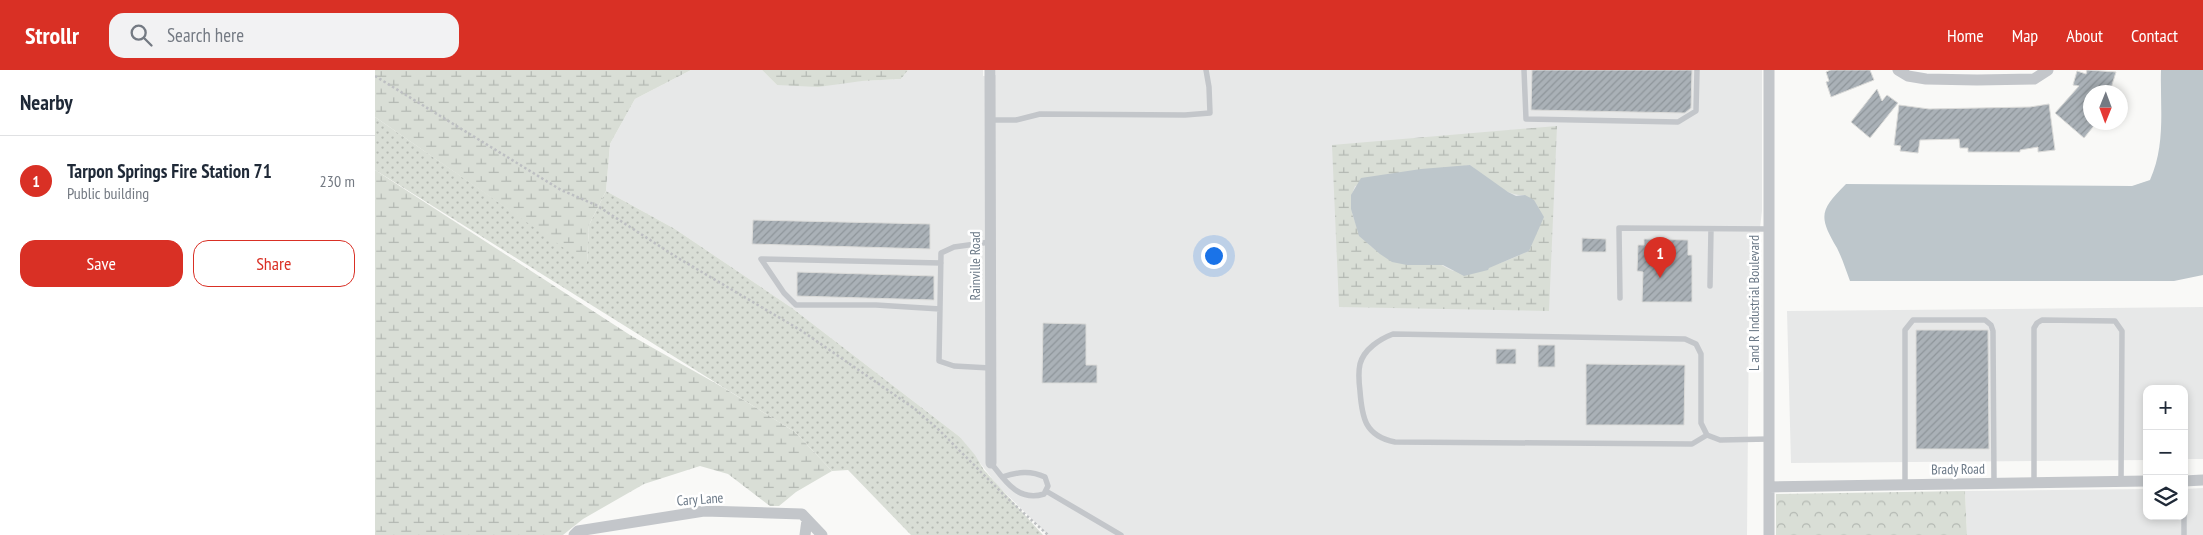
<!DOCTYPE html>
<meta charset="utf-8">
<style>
body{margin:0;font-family:"PT Sans Narrow",sans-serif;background:#f2f2f3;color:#1f2937}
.controls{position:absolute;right:15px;bottom:15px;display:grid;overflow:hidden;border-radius:10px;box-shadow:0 2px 8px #0003}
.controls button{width:45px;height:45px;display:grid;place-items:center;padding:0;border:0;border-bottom:1px solid #e0e1e3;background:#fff;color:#1f2937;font:25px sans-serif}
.compass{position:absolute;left:1708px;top:15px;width:45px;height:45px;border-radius:50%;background:#fff;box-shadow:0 2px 8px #0003;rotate:181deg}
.you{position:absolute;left:838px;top:185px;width:18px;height:18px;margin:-12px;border:4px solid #fff;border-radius:50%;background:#1a73e8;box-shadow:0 0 0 8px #1a73e833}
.badge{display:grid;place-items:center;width:32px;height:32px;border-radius:50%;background:#d93025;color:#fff;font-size:16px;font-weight:700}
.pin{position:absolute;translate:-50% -41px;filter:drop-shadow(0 1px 2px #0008)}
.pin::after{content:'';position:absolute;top:26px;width:18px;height:15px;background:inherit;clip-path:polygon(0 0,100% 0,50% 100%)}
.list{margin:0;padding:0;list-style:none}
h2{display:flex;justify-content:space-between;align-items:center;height:65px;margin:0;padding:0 20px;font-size:21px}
h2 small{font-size:16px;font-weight:400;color:#747a83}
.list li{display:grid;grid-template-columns:32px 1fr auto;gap:15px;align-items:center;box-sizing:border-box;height:90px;padding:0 20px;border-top:1px solid #e0e1e3}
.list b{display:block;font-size:19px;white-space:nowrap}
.list p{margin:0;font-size:16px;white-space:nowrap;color:#747a83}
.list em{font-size:16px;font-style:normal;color:#747a83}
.actions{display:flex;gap:10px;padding:15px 20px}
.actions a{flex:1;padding:11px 0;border:1px solid #d93025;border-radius:15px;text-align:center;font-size:18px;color:#d93025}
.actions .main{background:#d93025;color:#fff}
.icon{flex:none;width:28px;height:28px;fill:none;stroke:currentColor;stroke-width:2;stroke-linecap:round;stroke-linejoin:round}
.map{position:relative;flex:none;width:1828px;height:465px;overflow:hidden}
header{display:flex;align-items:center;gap:30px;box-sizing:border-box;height:70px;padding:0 25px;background:#d93025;color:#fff}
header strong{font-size:24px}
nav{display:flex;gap:28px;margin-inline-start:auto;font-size:18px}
.search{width:350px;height:45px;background:#f2f2f3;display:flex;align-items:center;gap:12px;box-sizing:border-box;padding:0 18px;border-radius:15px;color:#747a83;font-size:19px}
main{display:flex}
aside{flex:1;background:#fff}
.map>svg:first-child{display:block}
</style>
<header>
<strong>Strollr</strong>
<div class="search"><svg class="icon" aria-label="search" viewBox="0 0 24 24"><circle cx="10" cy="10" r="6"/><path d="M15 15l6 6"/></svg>Search here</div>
<nav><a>Home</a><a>Map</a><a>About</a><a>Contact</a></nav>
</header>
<main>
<aside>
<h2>Nearby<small></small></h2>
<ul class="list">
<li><span class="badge">1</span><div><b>Tarpon Springs Fire Station 71</b><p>Public building</p></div><em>230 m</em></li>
</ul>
<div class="actions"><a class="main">Save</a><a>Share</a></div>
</aside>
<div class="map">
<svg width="1828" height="465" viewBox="0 0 1828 465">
<defs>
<pattern id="grass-dots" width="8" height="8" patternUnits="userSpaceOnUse" patternTransform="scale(1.25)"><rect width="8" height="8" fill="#d9ded6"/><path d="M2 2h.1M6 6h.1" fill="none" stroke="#b4b9b3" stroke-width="1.8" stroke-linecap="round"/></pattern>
<pattern id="forest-crowns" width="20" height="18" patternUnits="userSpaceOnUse" patternTransform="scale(1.25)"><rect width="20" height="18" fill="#d9ded6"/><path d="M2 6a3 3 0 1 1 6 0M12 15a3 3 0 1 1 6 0" fill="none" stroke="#b4b9b3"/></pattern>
<pattern id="wetland-marsh" width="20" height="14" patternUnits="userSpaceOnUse" patternTransform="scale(1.25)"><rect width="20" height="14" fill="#d9ded6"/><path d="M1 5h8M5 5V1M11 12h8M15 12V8" fill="none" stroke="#b4b9b3"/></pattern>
<pattern id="building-hatch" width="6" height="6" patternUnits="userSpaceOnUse" patternTransform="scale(1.25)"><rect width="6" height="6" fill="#aab1b7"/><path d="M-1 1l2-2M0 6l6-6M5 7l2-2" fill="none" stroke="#8e959a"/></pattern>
</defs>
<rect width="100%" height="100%" fill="#f9f9f7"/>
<path fill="#e7e8e8" d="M 316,0 L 387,0 L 402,15 L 526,9 L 533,0 L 608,0 L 608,6 L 621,5 L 621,0 L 1387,0 L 1387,141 L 1374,250 L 1372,465 L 673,465 L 622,415 L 585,367 L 417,238 L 300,159 L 231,121 L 235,74 L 260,29 Z
M 1828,237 L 1828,389 L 1809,389 L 1809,319 L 1772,319 L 1772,390 L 1416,393 L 1412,241 Z
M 1828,418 L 1828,465 L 1592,465 L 1590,421 L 1772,419 L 1772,446 L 1809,446 L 1809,419 Z"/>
<path fill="url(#grass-dots)" d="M 0,47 L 212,193 L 214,155 L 231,121 L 300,159 L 417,238 L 585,367 L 600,385 L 609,400 L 668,465 L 536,465 L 473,400 L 457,401 L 420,362 L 0,100 Z"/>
<path fill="url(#forest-crowns)" d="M 1590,421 L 1592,465 L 1401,465 L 1401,424 Z"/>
<path fill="url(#wetland-marsh)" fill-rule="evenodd" d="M 0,0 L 316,0 L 260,29 L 235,74 L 231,121 L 214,155 L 212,194 L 0,47 Z
M 387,0 L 533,0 L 526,9 L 487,11 L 443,17 L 402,15 Z
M 1182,56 L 1174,241 L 964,237 L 957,75 ZM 1095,95 C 1110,106 1130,127 1150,125 L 1154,181 C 1131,191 1106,203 1080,201 C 1074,201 1069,195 1063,194 C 1025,187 993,192 979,149 C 975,137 975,128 980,116 Z
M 0,100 L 255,265 L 349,318 L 420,362 L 457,401 L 421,422 L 404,436 L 395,436 L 353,404 L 325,396 L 269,414 L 208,449 L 188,465 L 0,465 Z"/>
<path fill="#bdc6cb" d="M 1786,0 L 1828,0 L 1828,205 L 1799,211 L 1475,211 C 1471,200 1467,188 1462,178 C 1443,146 1445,140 1471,114 L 1757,116 L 1775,110 C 1791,74 1785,38 1786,0 Z
M 1095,95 L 1133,122 L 1141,126 L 1150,125 L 1159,130 L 1169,147 L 1154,181 L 1114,198 L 1113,200 L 1089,206 L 1068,195 L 1032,195 L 1017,192 L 1005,184 L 984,166 L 976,139 L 976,125 L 986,108 L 1046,99 Z"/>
<path fill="url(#building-hatch)" stroke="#dbdbd9" d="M 1157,0 L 1317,0 L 1316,38 L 1310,43 L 1156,40 Z
M 1456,0 L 1495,0 L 1499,10 L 1456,27 L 1451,12 L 1454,11 L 1451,2 Z
M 1712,0 L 1741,2 L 1736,18 L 1732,16 L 1730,22 L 1716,22 L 1716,52 L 1722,52 L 1709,68 L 1680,43 L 1704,16 L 1698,15 L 1702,1 L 1711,4 Z
M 1502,19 L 1507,31 L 1512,25 L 1523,33 L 1495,68 L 1476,52 Z
M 1674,34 L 1680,80 L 1663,82 L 1663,77 L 1645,80 L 1645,82 L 1593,82 L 1593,78 L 1585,78 L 1584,69 L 1545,70 L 1543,83 L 1525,81 L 1526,76 L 1519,75 L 1524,35 L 1554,39 L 1655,37 Z
M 378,150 L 555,154 L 555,179 L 377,174 Z
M 1207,168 L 1231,169 L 1231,182 L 1207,182 Z
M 1269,169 L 1313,170 L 1313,185 L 1317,185 L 1317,232 L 1267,232 L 1268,202 L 1262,201 L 1263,175 L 1269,175 Z
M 422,202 L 559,206 L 559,230 L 422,226 Z
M 668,253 L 711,254 L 711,295 L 722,295 L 722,313 L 667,313 Z
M 1541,260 L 1613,260 L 1614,379 L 1541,379 Z
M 1163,275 L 1180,275 L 1180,297 L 1163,297 Z
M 1121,279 L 1141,279 L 1141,294 L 1121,294 Z
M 1211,294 L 1310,295 L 1309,355 L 1211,355 Z"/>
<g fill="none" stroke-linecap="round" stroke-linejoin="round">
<path stroke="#bdbfc2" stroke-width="2.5" stroke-dasharray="2.5 2.5" stroke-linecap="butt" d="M 0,6 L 186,120 L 221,135 L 303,188 L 427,261 L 485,301 L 540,339 L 564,360 L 631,427 L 673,465"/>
<path stroke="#c3c6ca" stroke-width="5.5" d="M 1149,0 L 1151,49 L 1303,52 L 1321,41 L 1322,0
M 615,50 L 641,50 L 665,44 L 810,45 L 835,43 L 834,17 L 831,0
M 615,172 L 579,177 L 566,183 L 564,291 L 579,296 L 615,298
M 1335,216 L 1336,159
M 1245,228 L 1244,158 L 1394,159
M 565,239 L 501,235 L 421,235 L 409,223 L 386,189 L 566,193
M 1332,365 L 1317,374 L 1020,372 C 990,366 987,348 985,321 C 984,313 983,303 985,294 C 989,279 1005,269 1018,264 L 1310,269 L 1321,274 L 1326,284 L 1326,353 L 1332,365 L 1345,370 L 1394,369
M 616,393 C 630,411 643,432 669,424 L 673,416 L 670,407 C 655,400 643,402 627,407
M 1659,413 L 1659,258 L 1662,253 L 1667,250 L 1740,251 L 1747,261 L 1746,412
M 1530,415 L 1530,260 L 1538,250 L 1610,250 L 1616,255 L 1618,261 L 1619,413
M 671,421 L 746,465
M 1809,423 L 1811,411
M 1809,446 L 1809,465"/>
<path stroke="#c3c6ca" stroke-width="11" d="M 615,0 L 616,393
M 1394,0 L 1394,465
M 1523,0 L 1533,6 L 1551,9 L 1602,10 L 1659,9 L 1673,0
M 1809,411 L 1828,410
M 1394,417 L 1772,411
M 199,465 L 203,461 L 329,441 L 427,444 L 447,465
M 430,465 L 432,450"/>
</g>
<g text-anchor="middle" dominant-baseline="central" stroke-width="5" stroke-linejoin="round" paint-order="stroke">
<g font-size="14" fill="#6a7886" stroke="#fff">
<text transform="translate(600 196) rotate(-90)">Rainville Road</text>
<text transform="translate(1379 233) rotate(-90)">L and R Industrial Boulevard</text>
<text transform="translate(1583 399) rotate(-1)">Brady Road</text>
<text transform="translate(325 429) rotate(-4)">Cary Lane</text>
</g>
</g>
</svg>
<div class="controls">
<button>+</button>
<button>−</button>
<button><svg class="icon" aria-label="layers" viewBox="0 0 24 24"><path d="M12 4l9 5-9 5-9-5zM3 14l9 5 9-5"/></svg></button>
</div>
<svg class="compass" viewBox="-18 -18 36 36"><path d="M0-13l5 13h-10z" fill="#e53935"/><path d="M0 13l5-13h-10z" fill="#747a83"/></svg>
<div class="you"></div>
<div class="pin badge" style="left:1285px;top:208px">1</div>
</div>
</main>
